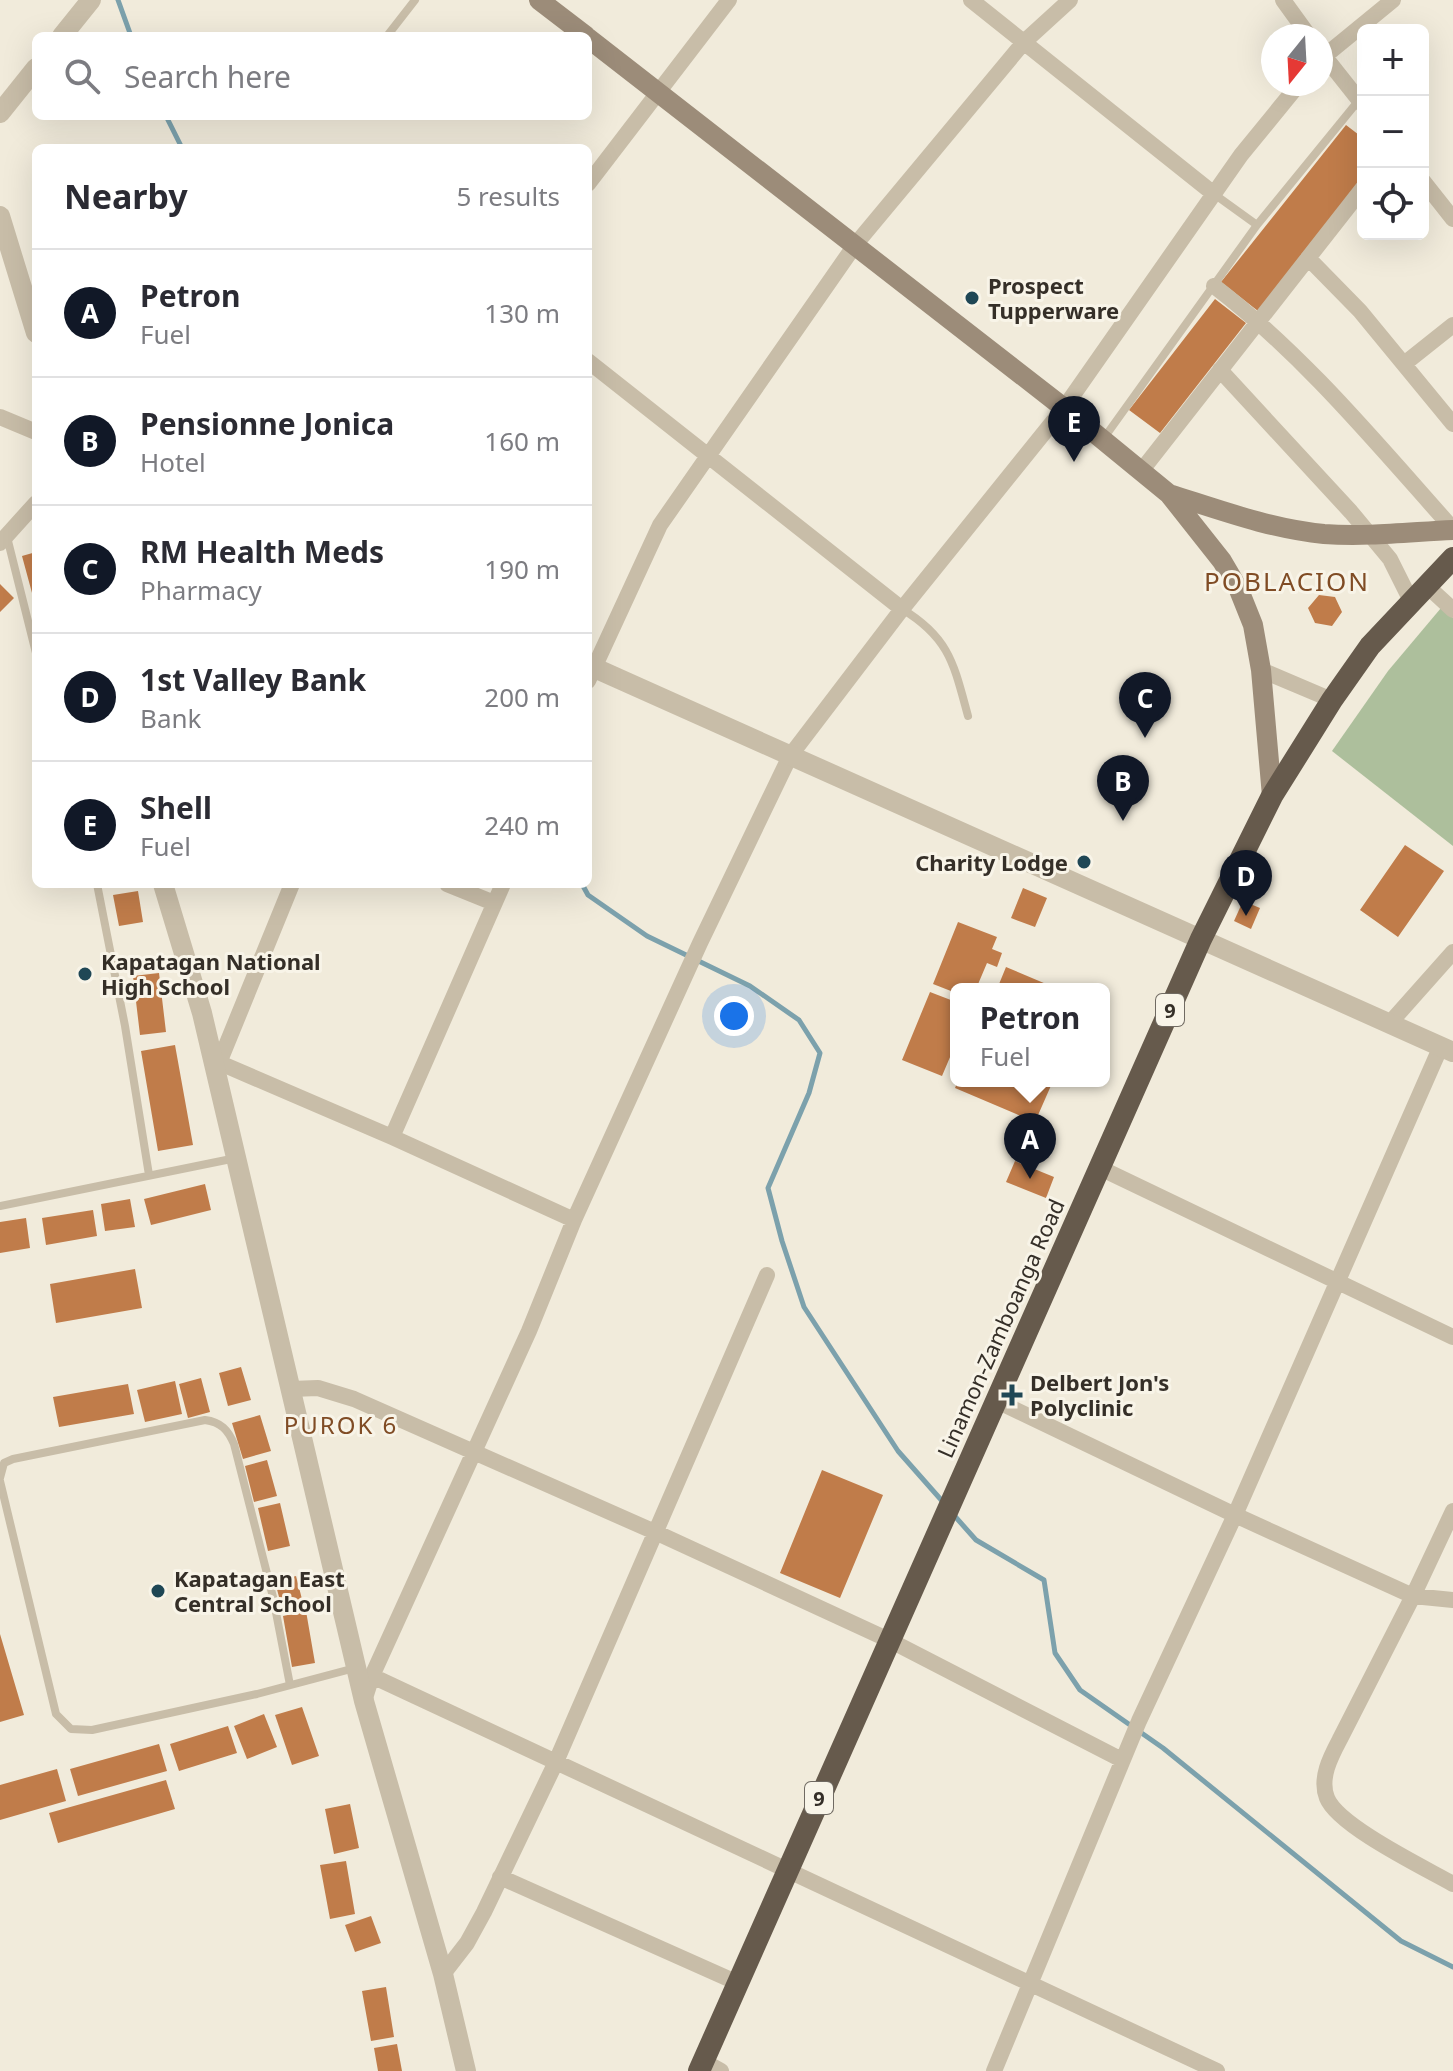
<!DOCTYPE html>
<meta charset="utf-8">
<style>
body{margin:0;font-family:"Noto Sans",sans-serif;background:#f7f7f7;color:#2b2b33}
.controls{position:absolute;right:24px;top:24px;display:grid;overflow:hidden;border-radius:12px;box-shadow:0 8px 32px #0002}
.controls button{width:72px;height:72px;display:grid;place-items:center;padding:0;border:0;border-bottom:2px solid #e1e1e2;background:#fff;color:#2b2b33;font:40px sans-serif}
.compass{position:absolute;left:1261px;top:24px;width:72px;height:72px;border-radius:50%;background:#fff;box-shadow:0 8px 32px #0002;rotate:198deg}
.you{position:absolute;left:734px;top:1016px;width:28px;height:28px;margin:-20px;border:6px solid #fff;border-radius:50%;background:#1a73e8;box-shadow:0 0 0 12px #1a73e833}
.badge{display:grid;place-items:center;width:52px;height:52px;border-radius:50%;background:#111827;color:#fff;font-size:26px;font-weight:700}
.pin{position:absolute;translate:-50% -66px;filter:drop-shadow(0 2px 4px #0008)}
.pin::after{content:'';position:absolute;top:42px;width:28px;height:24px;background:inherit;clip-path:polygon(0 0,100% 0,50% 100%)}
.popup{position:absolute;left:950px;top:983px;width:160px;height:104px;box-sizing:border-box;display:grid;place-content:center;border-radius:12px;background:#fff;filter:drop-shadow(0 2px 6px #0005);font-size:26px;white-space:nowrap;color:#7c7c81}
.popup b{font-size:30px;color:#2b2b33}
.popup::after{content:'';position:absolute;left:50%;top:100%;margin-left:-16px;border:16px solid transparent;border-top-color:#fff}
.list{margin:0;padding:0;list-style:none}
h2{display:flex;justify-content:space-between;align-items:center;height:104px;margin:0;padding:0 32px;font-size:34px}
h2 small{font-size:26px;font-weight:400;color:#7c7c81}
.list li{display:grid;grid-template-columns:52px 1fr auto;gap:24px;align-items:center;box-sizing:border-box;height:128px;padding:0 32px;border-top:2px solid #e1e1e2}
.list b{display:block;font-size:30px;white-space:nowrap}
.list p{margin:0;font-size:26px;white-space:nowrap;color:#7c7c81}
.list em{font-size:26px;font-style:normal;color:#7c7c81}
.icon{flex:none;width:44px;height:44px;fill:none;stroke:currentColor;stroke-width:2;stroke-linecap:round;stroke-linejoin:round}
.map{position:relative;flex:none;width:1453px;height:2071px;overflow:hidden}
.search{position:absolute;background:#fff;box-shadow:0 8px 32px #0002;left:32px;top:32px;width:560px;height:88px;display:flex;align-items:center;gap:20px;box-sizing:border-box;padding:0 28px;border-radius:12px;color:#7c7c81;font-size:30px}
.panel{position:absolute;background:#fff;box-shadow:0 8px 32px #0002;left:32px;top:144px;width:560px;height:744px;border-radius:12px}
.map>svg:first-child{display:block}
</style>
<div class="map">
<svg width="1453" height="2071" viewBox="0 0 1453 2071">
<rect width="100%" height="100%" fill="#f1ebdb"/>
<path fill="#adbf9c" d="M 1441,608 L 1453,618 L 1453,846 L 1332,751 L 1388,671 Z"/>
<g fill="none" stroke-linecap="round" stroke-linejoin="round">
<path stroke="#7ca1ac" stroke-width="5" d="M 118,0 L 131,36
M 166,116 L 182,148
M 582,884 L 588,895 L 647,936 L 750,986 L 799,1020 L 820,1053 L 809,1093 L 768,1188 L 782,1241 L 804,1307 L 898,1451 L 943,1502
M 952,1513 L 976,1540 L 1044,1580 L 1055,1653 L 1080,1690 L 1163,1748 L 1401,1941 L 1453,1967"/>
</g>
<path fill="#c07c4a" d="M 1346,125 L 1363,138 L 1363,179 L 1258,311 L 1221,282 Z
M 1215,299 L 1246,323 L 1160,433 L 1129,410 Z
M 36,552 L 36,604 L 35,604 L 22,556 Z
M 0,584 L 14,598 L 0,612 Z
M 1319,595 L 1335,597 L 1342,612 L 1332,626 L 1315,623 L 1308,608 Z
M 1405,845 L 1444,871 L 1398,937 L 1360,910 Z
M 1023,888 L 1047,898 L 1035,927 L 1011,918 Z
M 138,891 L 143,922 L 119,926 L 113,895 Z
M 1243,901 L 1260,908 L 1251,929 L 1234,921 Z
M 958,922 L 997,937 L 992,949 L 1002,953 L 997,967 L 987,963 L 976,989 L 956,989 L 956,993 L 933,984 Z
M 1006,967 L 1058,989 L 997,989 Z
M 159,973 L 166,1032 L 140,1035 L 133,976 Z
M 930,992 L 956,1002 L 956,1043 L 942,1076 L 902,1060 Z
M 175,1045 L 193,1145 L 158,1151 L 141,1051 Z
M 958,1081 L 1053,1081 L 1035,1122 L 955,1088 Z
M 1015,1161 L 1054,1177 L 1046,1198 L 1006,1182 Z
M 205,1184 L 211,1210 L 151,1225 L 144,1199 Z
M 130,1199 L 135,1227 L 105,1231 L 101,1204 Z
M 93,1210 L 97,1236 L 46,1245 L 42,1218 Z
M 26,1218 L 30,1248 L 0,1253 L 0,1222 Z
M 135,1269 L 142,1308 L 56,1323 L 50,1284 Z
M 241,1367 L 251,1400 L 228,1406 L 219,1373 Z
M 201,1378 L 210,1412 L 188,1418 L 179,1384 Z
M 175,1381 L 182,1414 L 145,1422 L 137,1390 Z
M 128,1384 L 134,1414 L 59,1427 L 53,1397 Z
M 260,1415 L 271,1451 L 243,1459 L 232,1423 Z
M 267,1460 L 277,1496 L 254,1502 L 245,1466 Z
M 822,1470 L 883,1495 L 840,1598 L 780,1573 Z
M 280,1503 L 290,1546 L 268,1551 L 258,1508 Z
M 296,1576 L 303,1603 L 282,1608 L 275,1582 Z
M 306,1611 L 315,1663 L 292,1667 L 283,1616 Z
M 0,1634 L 24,1715 L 0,1722 Z
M 302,1707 L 319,1756 L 292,1765 L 275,1715 Z
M 264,1714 L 277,1747 L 247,1759 L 234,1726 Z
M 228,1726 L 237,1753 L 179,1771 L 170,1744 Z
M 159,1744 L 167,1771 L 78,1796 L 70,1769 Z
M 57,1769 L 66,1801 L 0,1820 L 0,1785 Z
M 166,1780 L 175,1809 L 58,1843 L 49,1813 Z
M 350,1804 L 359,1848 L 334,1854 L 325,1809 Z
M 346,1861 L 355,1914 L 330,1919 L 320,1865 Z
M 371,1916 L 381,1943 L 355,1952 L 345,1925 Z
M 386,1987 L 394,2037 L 371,2041 L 362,1991 Z
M 397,2044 L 402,2071 L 378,2071 L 374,2048 Z"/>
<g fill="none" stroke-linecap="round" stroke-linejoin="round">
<path stroke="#c8bda8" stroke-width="8" d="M 387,36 L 415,0
M 1214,194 L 1257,225
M 1104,438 L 1257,225 L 1359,100
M 7,537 L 36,653
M 902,609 C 950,638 954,665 968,716
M 97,884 L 125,1026 L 149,1175
M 0,1206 L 236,1158
M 0,1478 L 4,1463 L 13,1459 L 205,1420 C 221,1422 228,1430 234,1444 L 273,1597 L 290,1685
M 0,1481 L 56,1714 L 71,1729 L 92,1730 L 257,1694 L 355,1668"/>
<path stroke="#c8bda8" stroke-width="16" d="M 971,0 L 1214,194
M 1283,0 L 1309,36
M 1321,52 L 1363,105
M 1321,59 L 1393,0
M 1423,181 L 1453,219
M 588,184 L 729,0
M 1308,258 L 1360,311 L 1453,424
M 1214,286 C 1305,356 1377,444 1453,529
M 588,361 L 902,609
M 1404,364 L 1453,325
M 1220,370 L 1351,512 L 1390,559 L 1411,601
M 0,417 L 36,432
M 1142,470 L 1363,188
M 0,543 L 36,503
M 1426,585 L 1453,610
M 1261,670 L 1332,700
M 588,681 L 660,525 L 855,245 L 1024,42 L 1070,0
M 447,884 L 494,903
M 1389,1024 L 1453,952
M 213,1060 L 392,1137 L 574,1220
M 219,1063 L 292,884
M 392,1137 L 503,884
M 1100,1168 L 1453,1337
M 291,1389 L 318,1388 L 354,1399 L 655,1532 L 889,1640 L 1122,1760
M 997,1401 L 1235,1515 L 1413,1596 L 1453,1600
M 1453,1511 L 1413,1596 L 1340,1739 C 1331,1756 1319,1778 1327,1798 C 1338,1826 1425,1868 1453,1884
M 372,1676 L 1217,2071
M 364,1701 L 372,1676 L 529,1331 L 574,1220 L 700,943 L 790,756 L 902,609 L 1064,408 L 1241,155 L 1299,84
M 500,1877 L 738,1983
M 443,1974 L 467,1943 L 484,1912 L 555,1764 L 767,1275
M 703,2061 L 721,2071
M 994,2071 L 1139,1721 L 1235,1515 L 1441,1046"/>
<path stroke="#c8bda8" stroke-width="20" d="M 62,36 L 91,0
M 0,113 L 36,68
M 0,216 L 36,333
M 588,665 L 1453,1052
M 163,884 L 202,1013 L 364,1701 L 443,1974 L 466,2071"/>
<path stroke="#9c8c79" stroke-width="20" d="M 539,0 L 586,36
M 588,38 L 1064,408 L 1169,494 L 1222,561 L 1239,590 L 1253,625 L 1261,670 L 1272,796
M 1169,494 C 1220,510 1271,529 1324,534 C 1367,537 1410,532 1453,530"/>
<path stroke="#665a4c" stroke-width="22" d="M 699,2071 L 1201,939 L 1272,796 L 1332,700 L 1370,646 L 1453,558"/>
</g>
<g fill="#1f4755" stroke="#f8f4e8" stroke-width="3">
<circle cx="972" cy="298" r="8"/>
<circle cx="1084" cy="862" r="8"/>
<circle cx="85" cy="974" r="8"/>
<path d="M1008 1383h8v8h8v8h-8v8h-8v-8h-8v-8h8z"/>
<circle cx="158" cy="1591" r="8"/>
</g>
<g text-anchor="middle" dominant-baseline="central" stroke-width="6" stroke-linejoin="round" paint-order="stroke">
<g fill="#f8f4e8" stroke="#706a62" stroke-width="2">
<rect x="1156" y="994" width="28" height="32" rx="6"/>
<rect x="805" y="1782" width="28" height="32" rx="6"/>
</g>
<g font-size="20" font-weight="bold" fill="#352f28">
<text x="1170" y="1010">9</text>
<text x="819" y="1798">9</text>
</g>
<g font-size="22" font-weight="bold" fill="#352f28" stroke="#f8f4e8" text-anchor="start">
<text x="988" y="285">Prospect<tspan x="988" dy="25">Tupperware</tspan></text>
<text x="1068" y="862" text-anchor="end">Charity Lodge</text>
<text x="101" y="961">Kapatagan National<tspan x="101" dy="25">High School</tspan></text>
<text x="1030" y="1382">Delbert Jon's<tspan x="1030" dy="25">Polyclinic</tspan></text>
<text x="174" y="1578">Kapatagan East<tspan x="174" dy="25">Central School</tspan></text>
</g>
<g font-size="22" fill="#352f28" stroke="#f8f4e8">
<text transform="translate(1000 1328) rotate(-66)">Linamon-Zamboanga Road</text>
</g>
<g font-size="24" letter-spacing="2" fill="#804c25" stroke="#f8f4e8">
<text x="341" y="1424">PUROK 6</text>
</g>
<g font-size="26" letter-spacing="2" fill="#804c25" stroke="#f8f4e8">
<text x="1287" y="581">POBLACION</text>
</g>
</g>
</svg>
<div class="controls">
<button>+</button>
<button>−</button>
<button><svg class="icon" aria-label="locate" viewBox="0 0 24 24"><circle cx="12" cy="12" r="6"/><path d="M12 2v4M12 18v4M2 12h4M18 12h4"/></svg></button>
</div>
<svg class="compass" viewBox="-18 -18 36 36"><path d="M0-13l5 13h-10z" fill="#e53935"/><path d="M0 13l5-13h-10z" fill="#7c7c81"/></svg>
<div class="you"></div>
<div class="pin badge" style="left:1030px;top:1179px">A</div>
<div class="popup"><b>Petron</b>Fuel</div>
<div class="pin badge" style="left:1123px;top:821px">B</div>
<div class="pin badge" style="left:1145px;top:738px">C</div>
<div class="pin badge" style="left:1246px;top:916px">D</div>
<div class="pin badge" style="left:1074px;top:462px">E</div>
<div class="search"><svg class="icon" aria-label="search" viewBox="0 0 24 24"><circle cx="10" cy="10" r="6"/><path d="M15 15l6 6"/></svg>Search here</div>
<section class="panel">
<h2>Nearby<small>5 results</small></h2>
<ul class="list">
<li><span class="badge">A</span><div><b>Petron</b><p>Fuel</p></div><em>130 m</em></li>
<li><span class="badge">B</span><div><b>Pensionne Jonica</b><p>Hotel</p></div><em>160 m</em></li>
<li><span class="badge">C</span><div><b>RM Health Meds</b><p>Pharmacy</p></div><em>190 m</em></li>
<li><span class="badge">D</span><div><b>1st Valley Bank</b><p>Bank</p></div><em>200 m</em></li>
<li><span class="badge">E</span><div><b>Shell</b><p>Fuel</p></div><em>240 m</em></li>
</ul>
</section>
</div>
